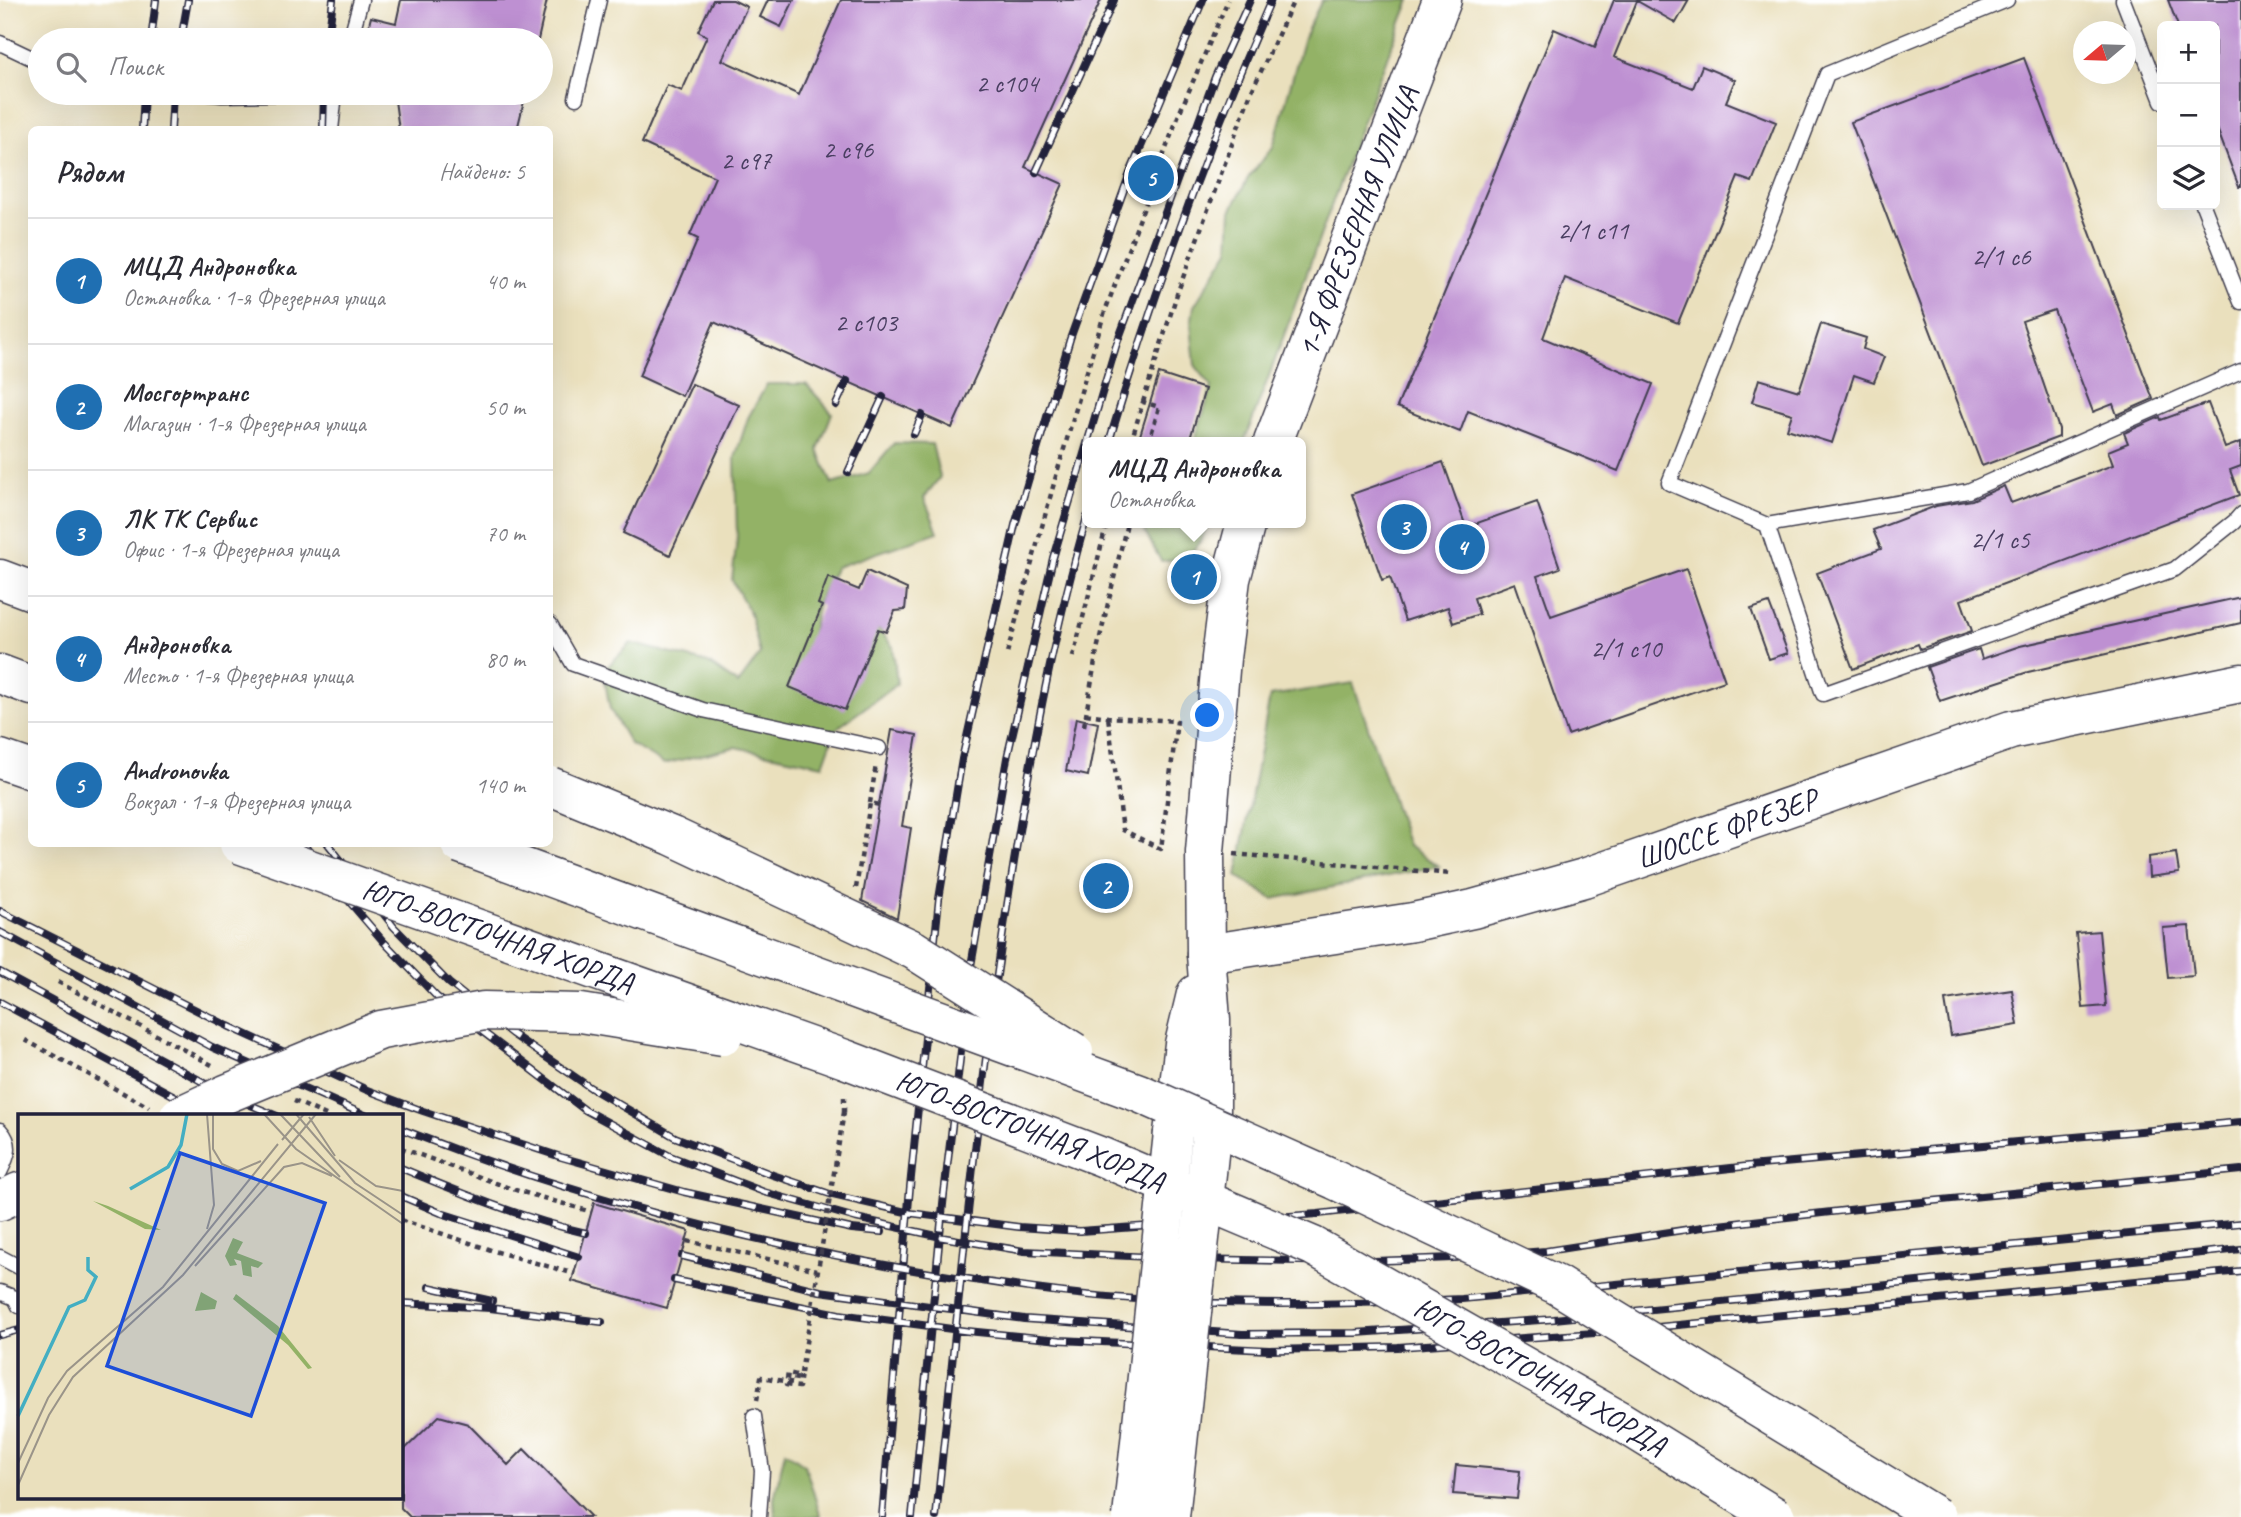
<!DOCTYPE html>
<html lang="ru">
<meta charset="utf-8">
<style>
body{margin:0;font-family:Caveat,sans-serif;background:#f2f2f3;color:#2b2b33}
.controls{position:absolute;right:21px;top:21px;display:grid;overflow:hidden;border-radius:10px;box-shadow:0 7px 28px #0002}
.controls button{width:63px;height:63px;display:grid;place-items:center;padding:0;border:0;border-bottom:2px solid #e1e1e2;background:#fff;color:#2b2b33;font:35px sans-serif}
.compass{position:absolute;left:2073px;top:21px;width:63px;height:63px;border-radius:50%;background:#fff;box-shadow:0 7px 28px #0002;rotate:251deg}
.you{position:absolute;left:1208px;top:716px;width:24px;height:24px;margin:-18px;border:5px solid #fff;border-radius:50%;background:#1a73e8;box-shadow:0 0 0 10px #1a73e833}
.badge{display:grid;place-items:center;width:46px;height:46px;border-radius:50%;background:#1f6fb2;color:#fff;font-size:23px;font-weight:700}
.pin{position:absolute;translate:-50% -50%;border:4px solid #fff;box-shadow:0 2px 7px #0006}
.popup{position:absolute;left:1082px;top:437px;width:224px;height:91px;box-sizing:border-box;display:grid;place-content:center;border-radius:10px;background:#fff;filter:drop-shadow(0 2px 5px #0005);font-size:23px;white-space:nowrap;color:#7c7c81}
.popup b{font-size:26px;color:#2b2b33}
.popup::after{content:'';position:absolute;left:50%;top:100%;margin-left:-14px;border:14px solid transparent;border-top-color:#fff}
.list{margin:0;padding:0;list-style:none}
h2{display:flex;justify-content:space-between;align-items:center;height:91px;margin:0;padding:0 28px;font-size:30px}
h2 small{font-size:23px;font-weight:400;color:#7c7c81}
.list li{display:grid;grid-template-columns:46px 1fr auto;gap:21px;align-items:center;box-sizing:border-box;height:126px;padding:0 28px;border-top:2px solid #e1e1e2}
.list b{display:block;font-size:26px;white-space:nowrap}
.list p{margin:0;font-size:23px;white-space:nowrap;color:#7c7c81}
.list em{font-size:23px;font-style:normal;color:#7c7c81}
.icon{flex:none;width:38px;height:38px;fill:none;stroke:currentColor;stroke-width:2;stroke-linecap:round;stroke-linejoin:round}
.map{position:relative;flex:none;width:2241px;height:1517px;overflow:hidden}
.search{position:absolute;background:#fff;box-shadow:0 7px 28px #0002;left:28px;top:28px;width:525px;height:77px;display:flex;align-items:center;gap:18px;box-sizing:border-box;padding:0 24px;border-radius:38px;color:#7c7c81;font-size:26px}
.panel{position:absolute;background:#fff;box-shadow:0 7px 28px #0002;left:28px;top:126px;width:525px;height:721px;border-radius:10px}
.map>svg:first-child{display:block}
</style>
<div class="map">
<svg width="2241" height="1517" viewBox="0 0 2241 1517">
<rect width="100%" height="100%" fill="#fff"/>
<filter id="ink" filterUnits="userSpaceOnUse"><feTurbulence type="fractalNoise" baseFrequency=".0143" numOctaves="2"/><feDisplacementMap in="SourceGraphic" scale="14" xChannelSelector="R" yChannelSelector="G"/><feConvolveMatrix kernelMatrix="1 2 1 2 8 2 1 2 1" color-interpolation-filters="sRGB"/></filter>
<filter id="wash" filterUnits="userSpaceOnUse"><feTurbulence type="fractalNoise" baseFrequency=".00686" numOctaves="4" result="noise"/><feDisplacementMap in="SourceGraphic" scale="28" xChannelSelector="R" yChannelSelector="G"/><feGaussianBlur stdDeviation="1.57" result="paint"/><feColorMatrix in="noise" values="0 0 0 0 0 0 0 0 0 0 0 0 0 0 0 0 0 1.4 0 .05"/><feComposite in="paint" operator="in"/></filter>
<g filter="url(#wash)">
<rect width="100%" height="100%" fill="#eae0bd"/>
<path fill="#93b266" stroke="#5a6a50" stroke-width="2" d="M 1322,0 L 1410,0 C 1350,146 1301,295 1244,442 L 1194,442 L 1212,387 L 1195,365 L 1191,325 L 1194,306 L 1229,250 L 1231,211 L 1248,178 L 1273,147 L 1304,37 Z
M 767,384 L 806,384 L 832,413 L 818,450 L 832,484 L 869,473 L 894,443 L 932,444 L 940,477 L 924,498 L 938,532 L 836,567 L 818,601 L 811,638 L 870,618 L 893,647 L 897,684 L 836,729 L 823,765 L 735,747 L 664,764 L 630,744 L 610,709 L 603,671 L 631,643 L 708,663 L 738,684 L 760,654 L 750,613 L 732,580 L 737,539 L 735,458 L 748,418 Z
M 1148,523 L 1209,523 C 1197,550 1192,559 1161,561 L 1145,532 Z
M 1353,683 L 1408,846 L 1439,866 L 1273,899 L 1237,876 L 1270,696 Z
M 785,1451 L 805,1465 L 821,1517 L 775,1517 L 774,1499 Z"/>
<g id="blocks">
<path fill="#be90d2" d="M 401,0 L 547,0 L 538,40 L 365,40 L 371,17 L 396,23 Z
M 713,0 L 733,0 L 747,7 L 722,60 L 799,95 L 841,0 L 1101,0 L 1025,167 L 1063,184 L 952,428 L 714,322 L 682,396 L 639,376 L 698,239 L 690,235 L 715,177 L 642,143 L 667,85 L 682,91 L 707,36 L 698,31 Z
M 768,0 L 794,0 L 781,27 L 760,17 Z
M 1614,0 L 1689,0 L 1676,23 L 1637,1 L 1614,57 L 1693,88 L 1702,66 L 1735,80 L 1726,102 L 1776,122 L 1752,182 L 1738,177 L 1678,323 L 1565,278 L 1543,338 L 1653,384 L 1618,471 L 1468,411 L 1460,432 L 1397,407 L 1554,29 L 1595,47 Z
M 2168,0 L 2241,0 L 2241,187 L 2239,187 L 2215,123 L 2215,26 L 2178,26 Z
M 2024,58 L 2153,399 L 2117,415 L 2113,404 L 2093,412 L 2054,310 L 2022,321 L 2059,429 L 2059,437 L 1982,466 L 1851,122 Z
M 394,93 L 526,93 L 517,130 L 399,130 Z
M 1821,324 L 1866,338 L 1863,349 L 1884,357 L 1874,382 L 1854,375 L 1832,443 L 1787,429 L 1792,414 L 1752,402 L 1759,379 L 1799,391 Z
M 1159,374 L 1205,389 L 1189,442 L 1138,442 Z
M 692,384 L 739,405 L 670,555 L 623,533 Z
M 2208,403 L 2225,448 L 2241,442 L 2241,466 L 2230,470 L 2239,495 L 1961,600 L 1972,631 L 1920,649 L 1918,644 L 1853,669 L 1817,573 L 1881,549 L 1873,530 L 1936,506 L 1972,500 L 2004,486 L 2011,503 L 2113,465 L 2108,451 L 2128,443 L 2124,433 L 2160,417 L 2161,420 Z
M 1443,462 L 1466,527 L 1537,502 L 1560,568 L 1537,576 L 1551,616 L 1686,569 L 1725,681 L 1568,735 L 1515,583 L 1474,598 L 1479,614 L 1453,623 L 1448,607 L 1405,621 L 1390,577 L 1382,580 L 1352,494 Z
M 867,571 L 907,589 L 905,610 L 895,611 L 886,632 L 878,629 L 845,710 L 789,687 L 822,606 L 818,604 L 828,577 L 859,590 Z
M 2241,597 L 2241,623 L 2028,672 L 1940,701 L 1927,667 L 1979,649 L 1982,659 L 2020,646 Z
M 1769,603 L 1788,653 L 1769,659 L 1751,609 Z
M 1076,718 L 1098,723 L 1088,776 L 1066,771 Z
M 892,730 L 917,735 L 902,826 L 911,828 L 897,918 L 862,901 Z
M 2176,853 L 2179,873 L 2149,877 L 2148,857 Z
M 2189,926 L 2194,976 L 2168,978 L 2163,928 Z
M 2099,931 L 2106,1006 L 2083,1008 L 2076,933 Z
M 2012,990 L 2018,1025 L 1951,1036 L 1945,1000 Z
M 594,1203 L 689,1231 L 667,1308 L 572,1281 Z
M 439,1416 L 468,1424 L 508,1465 L 524,1449 L 591,1517 L 410,1517 L 401,1508 L 401,1453 Z
M 1456,1465 L 1520,1471 L 1517,1499 L 1453,1494 Z"/>
</g>
</g>
<g filter="url(#ink)">
<use href="#blocks" fill-opacity="0" stroke="#403e4e" stroke-width="2"/>
<g fill="none" stroke-linecap="round" stroke-linejoin="round">
<g stroke="#403e4e" stroke-width="17">
<path id="lane" d="M 2007,0 L 1827,74 L 1669,483 L 1767,525 L 1968,491 L 2241,371
M 2123,0 L 2162,101
M 350,40 L 361,0
M 0,43 L 40,62
M 201,93 L 222,95 L 325,93
M 576,98 L 599,0
M 331,130 L 335,93
M 2203,205 L 2241,302
M 1767,525 L 1823,694 L 2175,569 L 2234,522 L 2241,514
M 550,624 L 573,664 L 703,710 L 879,748
M 0,1130 C 13,1144 8,1156 0,1172
M 0,1257 L 19,1267
M 0,1292 L 15,1298 L 19,1306
M 754,1416 L 762,1471 L 759,1517"/>
</g>
<g stroke="#403e4e" stroke-width="41">
<g id="secondary">
<path id="s1" d="M 1273,442 L 1442,0"/>
<path id="s2" d="M 1206,954 L 1413,922 L 1473,909 L 1584,878 L 2011,730 L 2241,683"/>
<path d="M 1173,1133 L 1184,1044 L 1196,994"/>
<path d="M 1211,1136 L 1211,1020 L 1206,954 L 1205,852 L 1221,658 L 1231,579 L 1246,523"/>
</g>
</g>
<g stroke="#403e4e" stroke-width="41">
<path id="primary" d="M 0,579 L 32,591
M 0,674 L 32,686
M 0,759 L 32,770
M 0,1201 L 19,1192"/>
</g>
<path stroke="#403e4e" stroke-width="4.5" stroke-dasharray="5 5" stroke-linecap="butt" d="M 1143,402 L 1177,294 L 1250,95 L 1294,0
M 1131,442 L 1143,402 L 1159,407 L 1149,442
M 1007,653 L 1056,476 L 1104,314 L 1179,114 L 1228,0
M 1073,657 L 1107,523
M 1086,714 L 1108,717 L 1177,721 L 1161,849 L 1123,830 L 1108,717
M 1084,726 L 1097,650 L 1127,523
M 870,803 L 876,765
M 1234,854 L 1452,874
M 856,888 L 870,803 L 880,805
M 58,982 L 212,1065
M 25,1040 L 149,1107
M 294,1101 L 328,1116
M 844,1112 L 844,1092
M 401,1148 L 512,1189 L 592,1212
M 401,1220 L 494,1251 L 575,1274
M 687,1241 L 817,1270
M 796,1375 L 788,1373 L 786,1385 L 799,1387 L 801,1373
M 757,1400 L 761,1377 L 795,1383 L 796,1375"/>
<use href="#lane" stroke="#fff" stroke-width="14"/>
<use href="#secondary" stroke="#fff" stroke-width="38"/>
<use href="#primary" stroke="#fff" stroke-width="38"/>
<g stroke="#22223b" stroke-width="8">
<path id="rail" d="M 151,40 L 156,0
M 181,40 L 188,0
M 328,40 L 333,0
M 142,130 L 144,93
M 171,130 L 173,93
M 323,130 L 324,93
M 1036,172 L 1114,0
M 836,405 L 847,381
M 914,434 L 922,415
M 1109,442 C 1154,292 1208,144 1271,0
M 848,472 L 883,397
M 304,844 L 317,864 L 383,941 L 437,997 L 585,1110 L 670,1156 L 764,1192 L 856,1218 L 941,1237 L 1024,1251 L 1193,1259 L 1348,1262 L 1453,1258 L 1546,1251 L 1709,1226 L 1892,1205 L 2241,1170
M 328,844 L 394,927 L 449,983 L 512,1034 L 591,1088 L 675,1137 L 773,1175 L 833,1195 L 910,1213 L 1019,1227 L 1080,1231 L 1318,1214 L 1749,1166 L 2241,1122
M 0,911 L 228,1026 L 367,1090 L 423,1111 L 561,1157 L 684,1192 L 852,1229 L 882,1232
M 0,932 L 212,1047 L 367,1116
M 0,972 L 227,1095 L 277,1116
M 0,1002 L 182,1100 L 220,1116
M 401,1129 C 571,1196 750,1243 931,1273 C 998,1284 1067,1295 1136,1299 C 1245,1307 1353,1304 1462,1299 L 2241,1223
M 401,1168 C 461,1193 522,1218 586,1233
M 401,1196 L 441,1213 L 579,1257
M 682,1256 L 820,1291 L 1024,1319 L 1242,1334 L 1356,1333 L 1554,1319 L 2241,1249
M 674,1280 L 839,1314 L 967,1331 L 1060,1340 L 1269,1350 L 1398,1347 L 1595,1333 L 2241,1271
M 429,1287 L 492,1301
M 401,1303 L 490,1308 L 602,1322
M 0,1335 L 19,1330
M 882,1517 L 910,1187 L 939,899 L 962,759 L 1015,525 L 1070,339 L 1130,173 L 1203,0
M 912,1517 L 944,1194 L 971,966 L 1007,758 L 1053,558 L 1116,346 L 1215,77 L 1250,0
M 936,1517 C 960,1292 980,1066 1017,843 C 1035,734 1056,623 1087,517"/>
</g>
<use href="#rail" stroke="#fff" stroke-width="5" stroke-dasharray="16" stroke-linecap="butt"/>
<g stroke="#403e4e" stroke-width="41" stroke-linecap="butt">
<path id="secondary-bridge" d="M 1132,1517 L 1173,1133
M 1170,1517 L 1211,1136"/>
</g>
<g stroke="#403e4e" stroke-width="41" stroke-linecap="butt">
<g id="primary-bridge">
<path d="M 550,786 L 672,836 L 914,950 L 1074,1052"/>
<path id="s3" d="M 239,844 L 845,1059 L 1102,1157 L 1313,1246 L 1617,1419 L 1776,1517"/>
<path d="M 460,844 L 1139,1093 L 1335,1180 L 1557,1285 L 1937,1517"/>
<path d="M 179,1116 L 226,1094 L 381,1030 L 484,1011 L 581,1013 L 723,1036"/>
</g>
</g>
<path stroke="#403e4e" stroke-width="4.5" stroke-dasharray="5 5" stroke-linecap="butt" d="M 801,1373 L 844,1112"/>
<use href="#secondary-bridge" stroke="#fff" stroke-width="38"/>
<use href="#primary-bridge" stroke="#fff" stroke-width="38"/>
</g>
</g>
<g text-anchor="middle" dominant-baseline="central" stroke-width="6" stroke-linejoin="round" paint-order="stroke">
<g font-size="26" fill="#493e61">
<text x="1007" y="83">2 с104</text>
<text x="848" y="149">2 с96</text>
<text x="746" y="160">2 с97</text>
<text x="1593" y="230">2/1 с11</text>
<text x="2001" y="256">2/1 с6</text>
<text x="866" y="322">2 с103</text>
<text x="2000" y="539">2/1 с5</text>
<text x="1626" y="648">2/1 с10</text>
</g>
<g font-size="30" fill="#22223b" stroke="#fff">
<text stroke="none"><textPath href="#s1" startOffset="236">1-Я ФРЕЗЕРНАЯ УЛИЦА</textPath></text>
<text stroke="none"><textPath href="#s2" startOffset="537">ШОССЕ ФРЕЗЕР</textPath></text>
<text stroke="none"><textPath href="#s3" startOffset="275">ЮГО-ВОСТОЧНАЯ ХОРДА</textPath></text>
<text stroke="none"><textPath href="#s3" startOffset="842">ЮГО-ВОСТОЧНАЯ ХОРДА</textPath></text>
<text stroke="none"><textPath href="#s3" startOffset="1409">ЮГО-ВОСТОЧНАЯ ХОРДА</textPath></text>
</g>
</g>
<g transform="translate(18 1114)">
<rect width="385" height="385" fill="#eae0bd"/>
<path d="M 75,87 L 90,92 L 143,116 L 127,115 ZM 215,124 L 225,128 L 219,139 L 245,149 L 240,154 L 233,152 L 234,163 L 225,161 L 223,147 L 216,145 L 219,151 L 212,152 L 207,142 ZM 183,178 L 199,187 L 197,195 L 177,197 ZM 218,180 L 260,212 L 294,254 L 290,255 L 270,231 L 215,185 Z" fill="#93b266"/>
<path fill="none" stroke="#43aec2" stroke-width="3.5" d="M 112,75 L 150,53 L 163,31 L 169,0M 0,302 L 51,193 L 67,186 L 78,163 L 70,156 L 70,143"/>
<path fill="none" stroke="#9a9489" stroke-width="2" d="M 195,0 L 195,35 L 204,50 L 220,57 L 243,47M 246,0 L 278,35 L 385,110M 262,0 L 322,63M 278,0 L 337,69 L 385,101M 291,3 L 317,42M 264,26 L 286,0M 321,46 L 358,72 L 385,77M 189,115 L 196,91 L 189,0M 177,152 L 266,53 L 284,49 L 314,62M 0,349 L 30,284 L 49,257 L 145,173 L 260,30M 0,371 L 31,301 L 55,263 L 165,161 L 298,0"/>
<path fill="#1d4ed8" fill-opacity="0.15" stroke="#1d4ed8" stroke-width="3.5" d="M 162,39 L 307,89 L 233,302 L 89,252 Z"/>
<rect width="385" height="385" fill="none" stroke="#22223b" stroke-width="3.5"/>
</g>
</svg>
<div class="controls">
<button>+</button>
<button>−</button>
<button><svg class="icon" aria-label="layers" viewBox="0 0 24 24"><path d="M12 4l9 5-9 5-9-5zM3 14l9 5 9-5"/></svg></button>
</div>
<svg class="compass" viewBox="-18 -18 36 36"><path d="M0-13l5 13h-10z" fill="#e53935"/><path d="M0 13l5-13h-10z" fill="#7c7c81"/></svg>
<div class="you"></div>
<div class="pin badge" style="left:1194px;top:577px">1</div>
<div class="popup"><b>МЦД Андроновка</b>Остановка</div>
<div class="pin badge" style="left:1106px;top:886px">2</div>
<div class="pin badge" style="left:1404px;top:527px">3</div>
<div class="pin badge" style="left:1462px;top:547px">4</div>
<div class="pin badge" style="left:1151px;top:178px">5</div>
<div class="search"><svg class="icon" aria-label="search" viewBox="0 0 24 24"><circle cx="10" cy="10" r="6"/><path d="M15 15l6 6"/></svg>Поиск</div>
<section class="panel">
<h2>Рядом<small>Найдено: 5</small></h2>
<ul class="list">
<li><span class="badge">1</span><div><b>МЦД Андроновка</b><p>Остановка · 1-я Фрезерная улица</p></div><em>40 m</em></li>
<li><span class="badge">2</span><div><b>Мосгортранс</b><p>Магазин · 1-я Фрезерная улица</p></div><em>50 m</em></li>
<li><span class="badge">3</span><div><b>ЛК ТК Сервис</b><p>Офис · 1-я Фрезерная улица</p></div><em>70 m</em></li>
<li><span class="badge">4</span><div><b>Андроновка</b><p>Место · 1-я Фрезерная улица</p></div><em>80 m</em></li>
<li><span class="badge">5</span><div><b>Andronovka</b><p>Вокзал · 1-я Фрезерная улица</p></div><em>140 m</em></li>
</ul>
</section>
</div>
